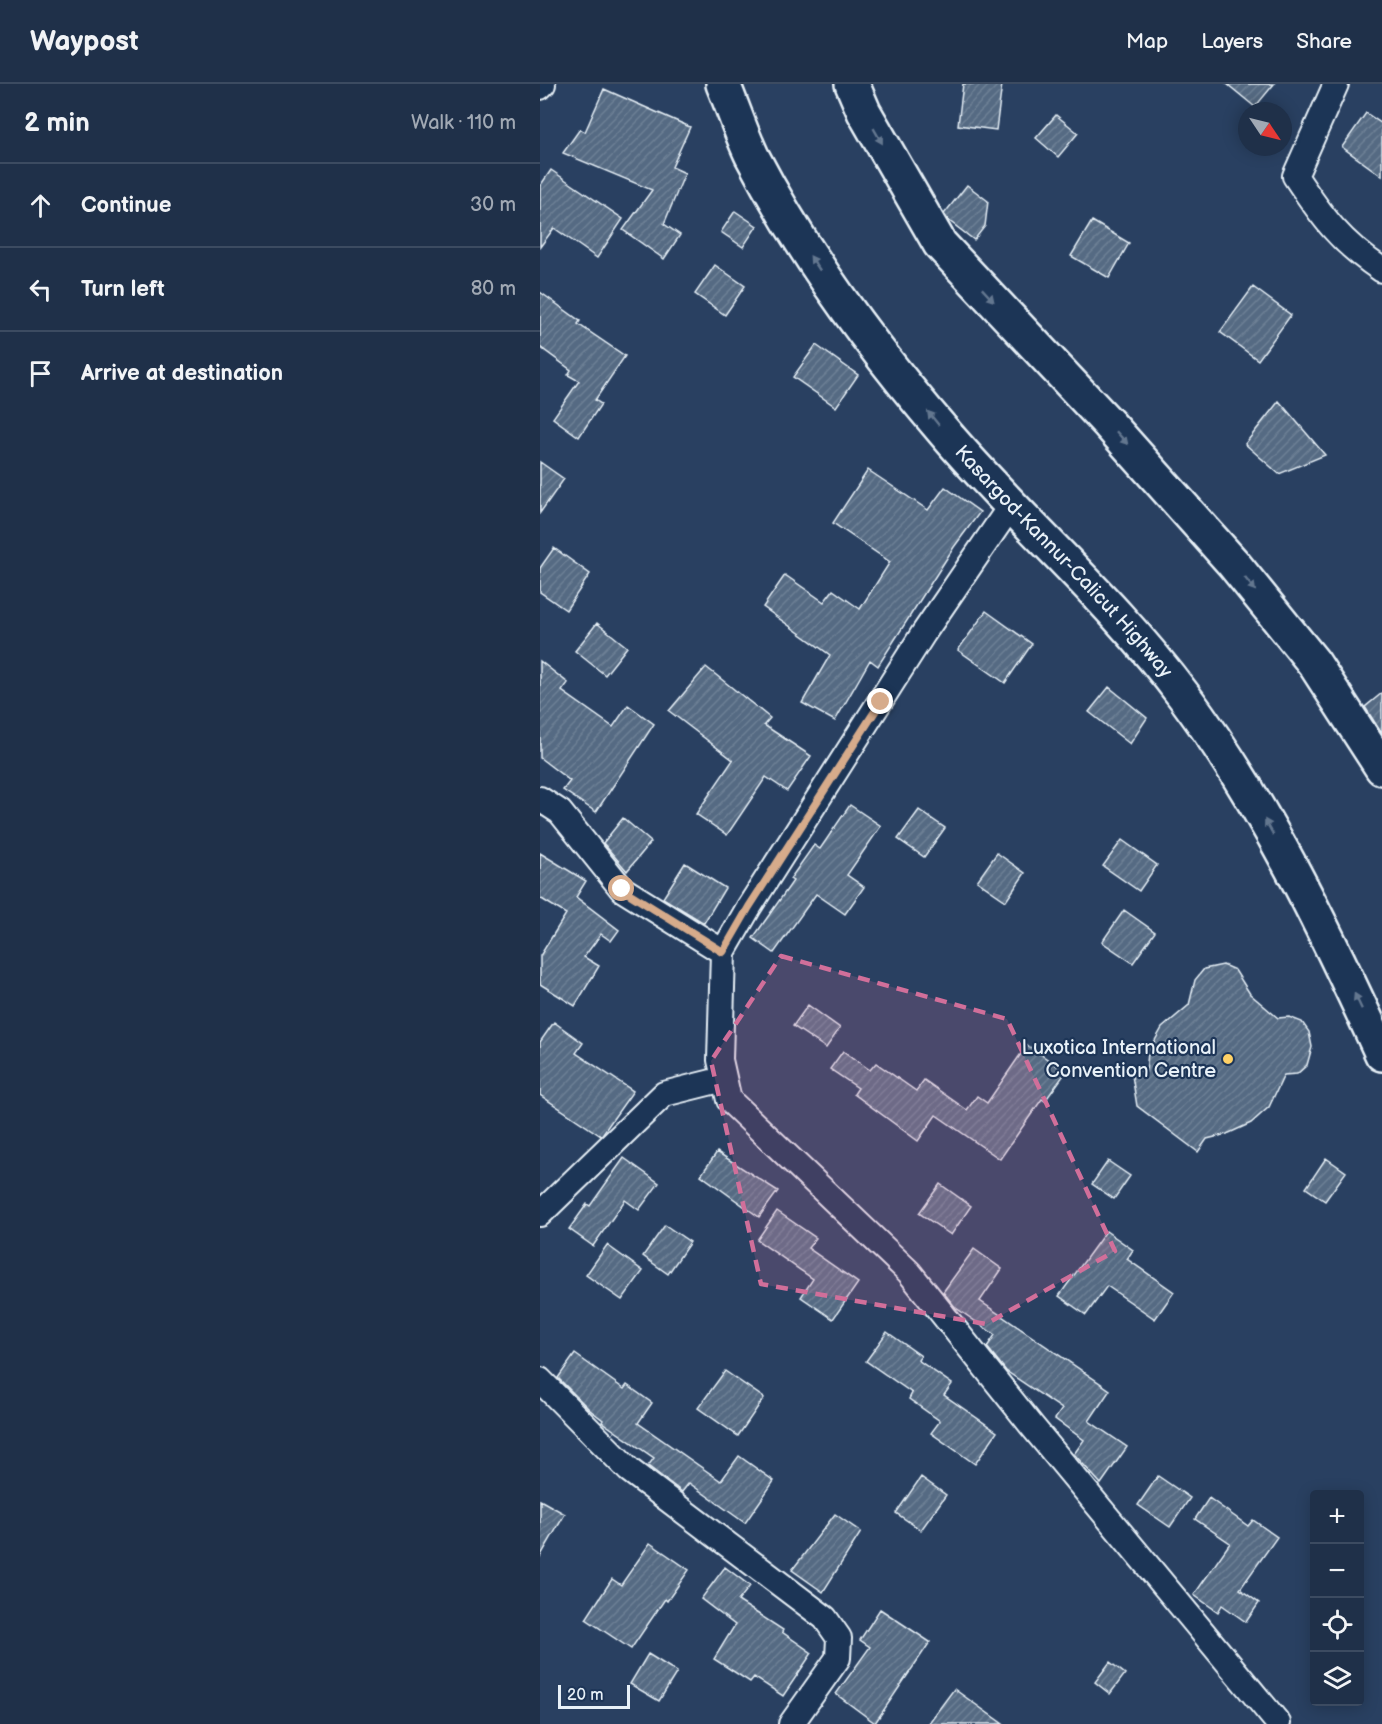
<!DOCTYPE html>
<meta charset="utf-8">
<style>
body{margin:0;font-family:"Balsamiq Sans",sans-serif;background:#2c3c53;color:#f1f3f6}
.controls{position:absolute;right:18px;bottom:18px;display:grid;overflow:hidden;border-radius:6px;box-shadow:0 3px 15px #0003}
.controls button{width:54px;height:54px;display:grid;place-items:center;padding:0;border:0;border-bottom:2px solid #3c4b61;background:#1f3049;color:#f1f3f6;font:30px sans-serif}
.compass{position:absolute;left:698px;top:18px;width:54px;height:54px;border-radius:50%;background:#1f3049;box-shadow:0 3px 15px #0003;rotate:125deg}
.scale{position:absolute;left:18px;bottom:15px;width:72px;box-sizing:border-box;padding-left:6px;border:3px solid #e8f1f8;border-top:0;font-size:16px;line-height:21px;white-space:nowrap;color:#e8f1f8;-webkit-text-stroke:4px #1d3557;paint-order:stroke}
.stop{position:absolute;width:18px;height:18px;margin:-14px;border:4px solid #d6ab8b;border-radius:50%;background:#fff}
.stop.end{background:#d6ab8b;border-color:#fff;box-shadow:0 2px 6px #0008}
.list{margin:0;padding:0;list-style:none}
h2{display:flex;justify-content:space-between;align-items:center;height:78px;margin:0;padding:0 24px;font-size:26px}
h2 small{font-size:20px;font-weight:400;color:#a1a9b4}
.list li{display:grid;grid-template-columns:39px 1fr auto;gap:18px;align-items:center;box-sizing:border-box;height:84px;padding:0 24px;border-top:2px solid #3c4b61}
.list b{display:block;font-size:22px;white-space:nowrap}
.list em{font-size:20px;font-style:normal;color:#a1a9b4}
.icon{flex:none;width:33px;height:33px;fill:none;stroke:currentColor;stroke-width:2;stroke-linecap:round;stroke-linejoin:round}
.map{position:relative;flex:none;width:842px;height:1640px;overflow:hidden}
header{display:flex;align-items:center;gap:36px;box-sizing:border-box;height:84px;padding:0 30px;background:#1f3049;border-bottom:2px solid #3c4b61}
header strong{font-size:28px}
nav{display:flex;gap:33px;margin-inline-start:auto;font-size:21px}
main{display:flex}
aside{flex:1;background:#1f3049}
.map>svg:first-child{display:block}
</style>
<header>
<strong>Waypost</strong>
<nav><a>Map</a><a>Layers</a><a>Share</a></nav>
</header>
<main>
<aside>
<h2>2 min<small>Walk · 110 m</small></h2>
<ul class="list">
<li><svg class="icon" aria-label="ahead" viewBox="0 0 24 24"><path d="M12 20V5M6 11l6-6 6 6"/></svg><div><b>Continue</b></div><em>30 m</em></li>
<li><svg class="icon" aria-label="left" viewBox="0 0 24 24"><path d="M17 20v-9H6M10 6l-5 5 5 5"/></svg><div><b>Turn left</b></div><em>80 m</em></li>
<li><svg class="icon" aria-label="arrive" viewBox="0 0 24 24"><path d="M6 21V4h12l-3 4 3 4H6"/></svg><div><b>Arrive at destination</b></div></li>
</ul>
</aside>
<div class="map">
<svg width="842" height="1640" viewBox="0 0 842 1640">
<defs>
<pattern id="building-hatch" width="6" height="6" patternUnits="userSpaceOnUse" patternTransform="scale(1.5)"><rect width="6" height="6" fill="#556a83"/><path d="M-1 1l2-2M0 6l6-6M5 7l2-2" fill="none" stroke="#6d8095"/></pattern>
</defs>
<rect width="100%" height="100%" fill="#294061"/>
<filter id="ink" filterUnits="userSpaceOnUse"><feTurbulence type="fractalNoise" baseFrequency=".0167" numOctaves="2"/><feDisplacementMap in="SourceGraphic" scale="12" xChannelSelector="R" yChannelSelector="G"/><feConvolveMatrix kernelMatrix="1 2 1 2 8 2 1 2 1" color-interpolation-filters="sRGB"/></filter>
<g filter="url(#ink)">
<path fill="url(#building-hatch)" stroke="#e8f1f8" stroke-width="1.5" d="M 423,0 L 462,0 L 456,46 L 418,41 Z
M 687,0 L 734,0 L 715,23 Z
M 64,5 L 150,43 L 132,83 L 145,89 L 124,140 L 140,151 L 124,175 L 83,146 L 112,106 L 23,69 L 40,45 L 45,48 Z
M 826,29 L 842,40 L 842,92 L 802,63 Z
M 516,31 L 538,49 L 518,73 L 496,54 Z
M 11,86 L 83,135 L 57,174 L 14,144 L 0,163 L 0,102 Z
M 427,101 L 448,117 L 445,142 L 434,156 L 408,136 L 404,130 Z
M 195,127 L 217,142 L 203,163 L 181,148 Z
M 552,137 L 589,159 L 569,194 L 531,172 Z
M 175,181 L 205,202 L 185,231 L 155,210 Z
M 713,203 L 751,231 L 718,276 L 680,248 Z
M 0,208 L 40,237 L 38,240 L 85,272 L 55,316 L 61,320 L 39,353 L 13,334 L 39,297 L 28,291 L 31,286 L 0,263 Z
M 276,261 L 318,291 L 296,323 L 253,293 Z
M 739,317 L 785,371 L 739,390 L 705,360 Z
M 0,378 L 24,395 L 0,429 Z
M 328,386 L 388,426 L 405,403 L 440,428 L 414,463 L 338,582 L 330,576 L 295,637 L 262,619 L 290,571 L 223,523 L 245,491 L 284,518 L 293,506 L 320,525 L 350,478 L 293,439 Z
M 14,464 L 50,490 L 26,526 L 0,508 L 0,484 Z
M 446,527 L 492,560 L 465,599 L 418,566 Z
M 57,539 L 87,563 L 65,591 L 35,567 Z
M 0,577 L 28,599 L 22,607 L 73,643 L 88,621 L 114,640 L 56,728 L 23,706 L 30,697 L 0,674 Z
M 166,583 L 230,634 L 224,641 L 271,672 L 247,707 L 226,693 L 187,751 L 156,730 L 193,676 L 129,627 Z
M 569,603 L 607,634 L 590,660 L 549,628 Z
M 842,609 L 842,650 L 825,623 Z
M 310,721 L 341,742 L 307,791 L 324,803 L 305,830 L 276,810 L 234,869 L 213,854 L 253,797 L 250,795 L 274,761 L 280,765 Z
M 379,726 L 405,744 L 384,773 L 358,755 Z
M 83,734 L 111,758 L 87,787 L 63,759 Z
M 582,756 L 617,781 L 599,807 L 563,782 Z
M 0,769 L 46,797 L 36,813 L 79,846 L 71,857 L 61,850 L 44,873 L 59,882 L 35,922 L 0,900 L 0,872 L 26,830 L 0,814 Z
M 457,769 L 485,789 L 466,817 L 437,797 Z
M 145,779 L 185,804 L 164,839 L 123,814 Z
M 584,826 L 615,848 L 593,879 L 562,858 Z
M 683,881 L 695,886 L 710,910 L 738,934 L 749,933 L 762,938 L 769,948 L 772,963 L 767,981 L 757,990 L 744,991 L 729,1023 L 711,1039 L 687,1050 L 667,1055 L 658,1068 L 597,1022 L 591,985 L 606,988 L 608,969 L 622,944 L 649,921 L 655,896 L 664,885 Z
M 268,921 L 300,944 L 286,964 L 253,942 Z
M 14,938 L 43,959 L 36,969 L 93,1007 L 61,1052 L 0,1011 L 0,958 Z
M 487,961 L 526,988 L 505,1017 L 502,1015 L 460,1075 L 396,1031 L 378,1057 L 314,1010 L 318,1004 L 290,985 L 303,967 L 330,986 L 336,979 L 376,1007 L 384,996 L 427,1026 L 437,1012 L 447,1019 Z
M 177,1068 L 238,1107 L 219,1133 L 161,1091 Z
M 84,1074 L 119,1099 L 99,1126 L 85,1116 L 53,1162 L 29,1145 L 47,1120 L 50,1122 Z
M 786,1074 L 806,1088 L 785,1117 L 766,1104 Z
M 568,1077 L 590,1092 L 574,1115 L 552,1100 Z
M 400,1100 L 431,1122 L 411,1151 L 379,1129 Z
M 237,1127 L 276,1154 L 268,1164 L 318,1199 L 293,1235 L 261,1213 L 273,1195 L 217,1156 Z
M 125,1141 L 150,1158 L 128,1190 L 103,1172 Z
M 566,1147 L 593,1166 L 587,1175 L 634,1208 L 615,1235 L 567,1202 L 546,1231 L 519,1212 Z
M 67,1161 L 103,1187 L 82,1216 L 46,1191 Z
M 434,1165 L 462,1185 L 440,1217 L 570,1306 L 549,1337 L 587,1363 L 561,1400 L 534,1370 L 544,1356 L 515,1335 L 522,1325 L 466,1287 L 447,1263 L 455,1251 L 416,1224 L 403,1208 Z
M 347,1248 L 381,1272 L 378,1276 L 412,1300 L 404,1311 L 457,1348 L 435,1380 L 391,1349 L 400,1337 L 369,1315 L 372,1309 L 326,1277 Z
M 35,1270 L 84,1305 L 87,1301 L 112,1319 L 98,1339 L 181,1397 L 199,1372 L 234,1397 L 205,1439 L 149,1399 L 142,1408 L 108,1382 L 114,1374 L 62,1338 L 63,1336 L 50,1326 L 18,1294 Z
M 185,1287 L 224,1314 L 198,1352 L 158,1324 Z
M 618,1392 L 650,1414 L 630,1443 L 598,1421 Z
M 381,1393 L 406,1411 L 381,1446 L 356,1429 Z
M 669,1414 L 708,1442 L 713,1436 L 737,1453 L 700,1505 L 719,1519 L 706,1538 L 682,1521 L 678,1528 L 654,1511 L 690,1459 L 655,1435 Z
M 0,1416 L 25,1430 L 0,1473 Z
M 295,1430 L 321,1448 L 283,1508 L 252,1486 Z
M 110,1459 L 149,1486 L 127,1517 L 125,1515 L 91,1565 L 46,1535 L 72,1495 L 81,1501 Z
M 185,1483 L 210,1502 L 198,1517 L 243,1546 L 242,1548 L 272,1569 L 243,1612 L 214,1593 L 210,1598 L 174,1575 L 195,1541 L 161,1515 Z
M 340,1525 L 390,1558 L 335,1639 L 296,1610 L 330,1563 L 320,1556 Z
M 108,1570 L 137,1588 L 119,1617 L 90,1600 Z
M 570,1578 L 585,1590 L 570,1610 L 555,1598 Z
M 414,1605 L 463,1640 L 388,1640 Z"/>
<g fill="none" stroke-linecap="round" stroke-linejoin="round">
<g stroke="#e8f1f8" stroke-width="28">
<path id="minor" d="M 796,0 L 755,92 C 783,134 800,158 842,186
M 0,3 L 3,0
M 0,715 L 20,728 L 82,805 L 183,868 L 209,823 L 383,550 L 472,420
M 183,868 L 180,976 L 189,1016 L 369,1188 L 492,1342 L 738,1639
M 0,1130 L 124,1010 L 184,995
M 0,1296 L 89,1386 L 285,1534 L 299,1554 L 298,1574 L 251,1640"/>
</g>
<g stroke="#e8f1f8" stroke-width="38">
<g id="highway">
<path id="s1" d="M 183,0 C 193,24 201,49 212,72 C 264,172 331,263 405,349 C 482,439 573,517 644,612 C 726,722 785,846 842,970"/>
<path d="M 312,0 L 324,28 L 400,160 L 569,340 L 693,479 L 774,579 L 842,684"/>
</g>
</g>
<use href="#minor" stroke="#1d3557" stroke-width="24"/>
<use href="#highway" stroke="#1d3557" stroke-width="33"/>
</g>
<defs><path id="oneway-solid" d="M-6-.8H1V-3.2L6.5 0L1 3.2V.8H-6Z" transform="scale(1.5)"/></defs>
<g fill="#64778f">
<use href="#oneway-solid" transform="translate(338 52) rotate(60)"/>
<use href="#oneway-solid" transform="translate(275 179) rotate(-124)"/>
<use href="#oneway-solid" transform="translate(448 211) rotate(47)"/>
<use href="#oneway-solid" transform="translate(393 334) rotate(-129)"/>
<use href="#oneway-solid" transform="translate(582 354) rotate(48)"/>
<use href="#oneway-solid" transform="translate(710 500) rotate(51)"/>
<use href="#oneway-solid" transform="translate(729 743) rotate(-119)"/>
<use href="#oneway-solid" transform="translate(818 917) rotate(-115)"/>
</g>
</g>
<g fill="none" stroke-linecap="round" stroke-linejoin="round" filter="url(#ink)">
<path stroke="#d6ab8b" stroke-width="8" d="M 82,805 L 183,868 L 209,823 L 341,618"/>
</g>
<path fill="#d16f9a" fill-opacity="0.2" stroke="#d16f9a" stroke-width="4.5" stroke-dasharray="12 8" stroke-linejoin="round" d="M 241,872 L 467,935 L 575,1167 L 446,1240 L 221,1200 L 171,977 Z"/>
<circle fill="#ffd166" stroke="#1d3557" stroke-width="2" cx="688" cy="975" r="6"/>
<g text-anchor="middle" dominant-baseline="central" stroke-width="4.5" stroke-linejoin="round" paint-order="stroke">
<g font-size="20" fill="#e8f1f8" stroke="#1d3557">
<text stroke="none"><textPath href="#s1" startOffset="591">Kasargod-Kannur-Calicut Highway</textPath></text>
</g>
<g font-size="20" fill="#e8f1f8" stroke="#1d3557" text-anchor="end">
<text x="676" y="964">Luxotica International<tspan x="676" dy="23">Convention Centre</tspan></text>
</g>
</g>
</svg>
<div class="controls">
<button>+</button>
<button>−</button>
<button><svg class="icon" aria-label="locate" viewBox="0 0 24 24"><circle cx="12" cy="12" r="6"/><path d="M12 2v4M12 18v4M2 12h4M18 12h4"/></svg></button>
<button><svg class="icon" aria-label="layers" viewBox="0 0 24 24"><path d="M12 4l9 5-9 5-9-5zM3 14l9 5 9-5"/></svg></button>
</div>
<svg class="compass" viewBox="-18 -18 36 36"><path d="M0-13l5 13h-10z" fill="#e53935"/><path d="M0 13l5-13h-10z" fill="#a1a9b4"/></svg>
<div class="scale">20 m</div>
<div class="stop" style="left:82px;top:805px"></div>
<div class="stop end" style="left:341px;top:618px"></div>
</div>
</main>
